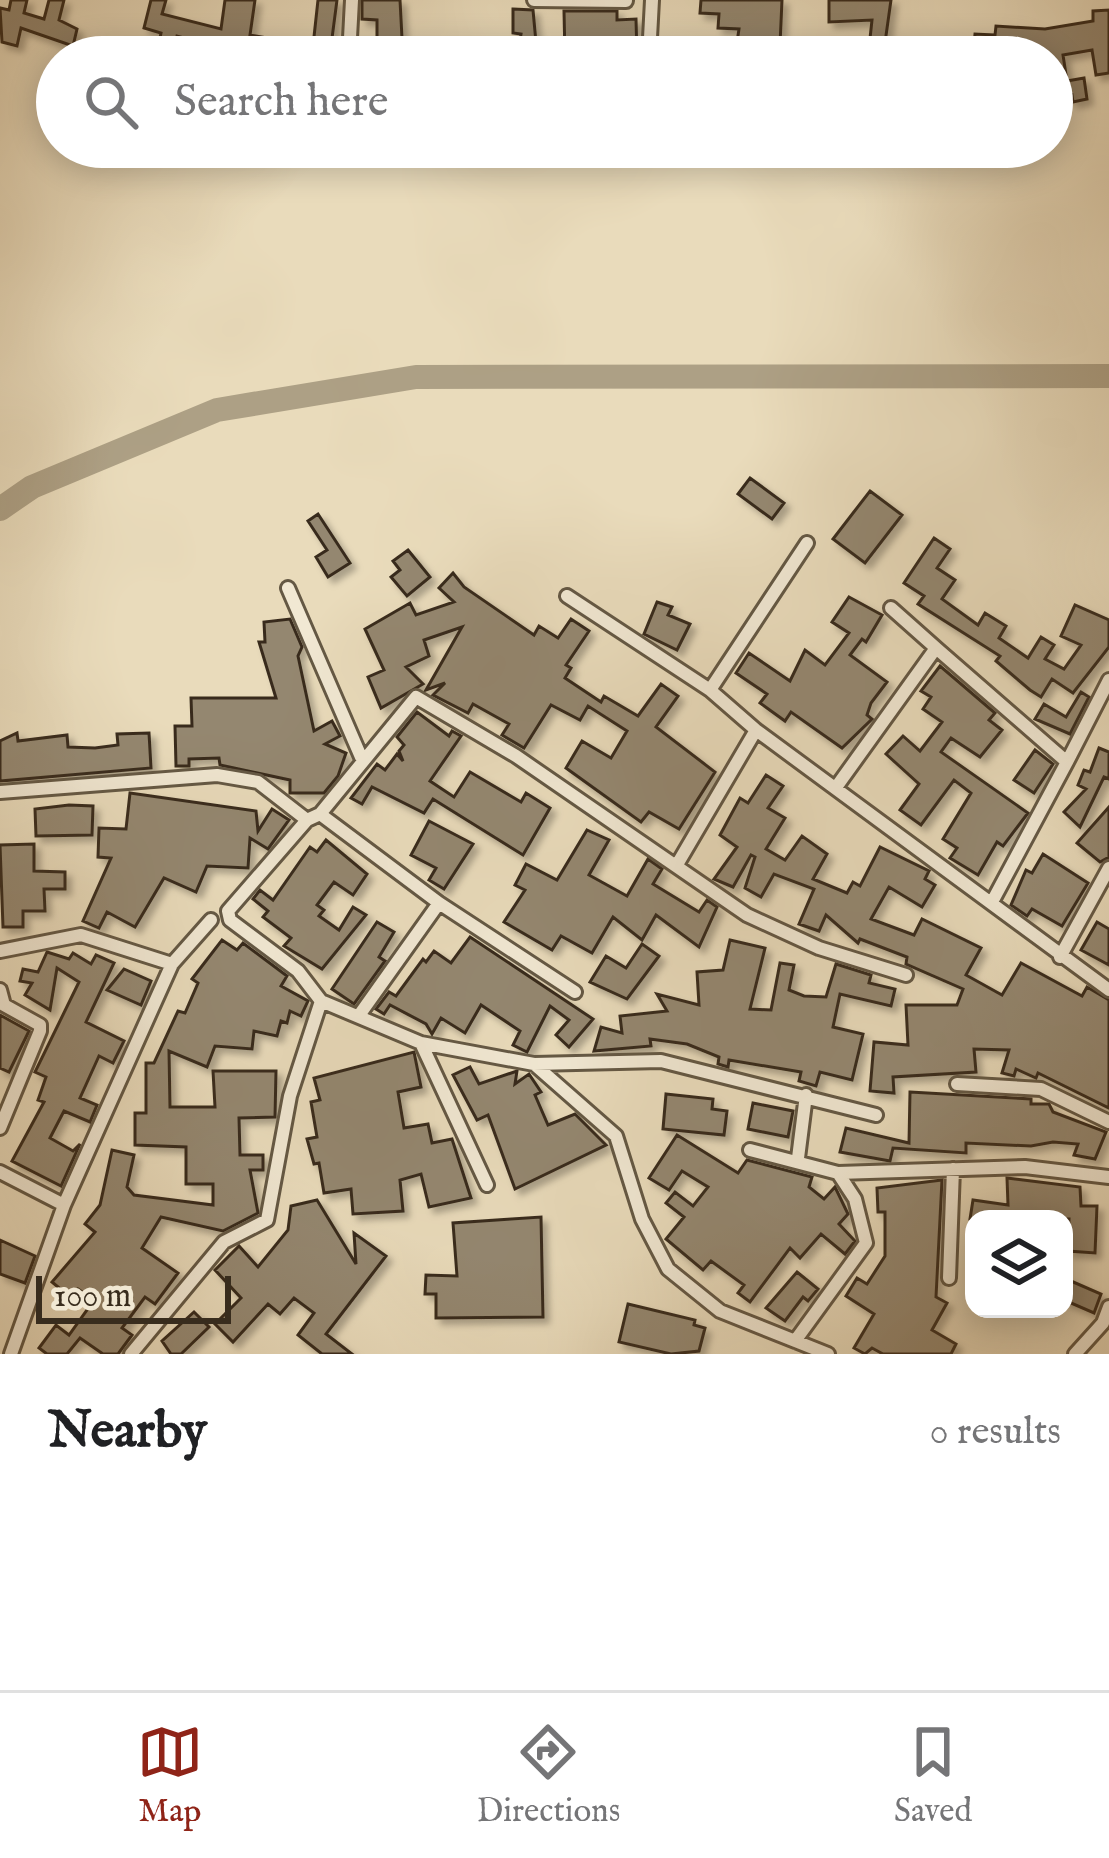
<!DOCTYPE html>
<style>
body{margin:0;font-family:"IM FELL English",serif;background:#f2f2f2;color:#202124}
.controls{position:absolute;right:36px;bottom:36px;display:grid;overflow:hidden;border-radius:24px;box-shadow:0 6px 30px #0003}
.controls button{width:108px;height:108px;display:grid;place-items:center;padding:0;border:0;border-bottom:3px solid #e0e0e0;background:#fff;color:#202124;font:60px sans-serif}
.scale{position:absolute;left:36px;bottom:30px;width:195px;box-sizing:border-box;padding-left:12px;border:6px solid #382c1d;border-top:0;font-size:33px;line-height:42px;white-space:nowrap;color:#382c1d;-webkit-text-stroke:9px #f1e8d3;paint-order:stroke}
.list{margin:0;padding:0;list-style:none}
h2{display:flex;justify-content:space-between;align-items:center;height:156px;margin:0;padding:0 48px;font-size:51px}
h2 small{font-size:39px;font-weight:400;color:#757577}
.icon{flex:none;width:66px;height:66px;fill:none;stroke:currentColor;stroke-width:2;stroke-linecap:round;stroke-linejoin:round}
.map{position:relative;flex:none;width:1109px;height:1354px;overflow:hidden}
.search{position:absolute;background:#fff;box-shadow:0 6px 30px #0003;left:36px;right:36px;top:36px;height:132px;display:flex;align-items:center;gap:30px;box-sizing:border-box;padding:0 42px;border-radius:66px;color:#757577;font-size:45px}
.sheet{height:336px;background:#fff}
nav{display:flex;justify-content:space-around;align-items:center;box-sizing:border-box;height:168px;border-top:3px solid #e0e0e0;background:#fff;font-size:33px;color:#757577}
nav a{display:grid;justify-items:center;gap:6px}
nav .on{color:#8f2418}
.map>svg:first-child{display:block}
</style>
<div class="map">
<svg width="1109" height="1354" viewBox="0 0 1109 1354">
<defs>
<filter id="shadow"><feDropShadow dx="5.5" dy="5.5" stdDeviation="3" flood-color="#0004"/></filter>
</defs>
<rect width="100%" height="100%" fill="#e9dbbb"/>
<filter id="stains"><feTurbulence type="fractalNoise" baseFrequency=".00167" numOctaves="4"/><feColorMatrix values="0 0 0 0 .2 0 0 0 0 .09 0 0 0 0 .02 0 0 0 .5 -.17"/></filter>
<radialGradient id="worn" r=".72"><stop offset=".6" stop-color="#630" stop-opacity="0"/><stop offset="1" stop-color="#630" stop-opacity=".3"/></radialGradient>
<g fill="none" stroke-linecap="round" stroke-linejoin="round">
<path stroke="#ada085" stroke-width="24" d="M 0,509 L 32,487 L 217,410 L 416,377 L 1109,376"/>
</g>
<path fill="#94876f" stroke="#382c1d" stroke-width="3" filter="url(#shadow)" d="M 11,0 L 27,0 L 24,13 L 44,19 L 49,0 L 64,0 L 59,20 L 77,29 L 73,46 L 21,28 L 17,46 L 2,42 L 0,8 L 9,10 Z
M 151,0 L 166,0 L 162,14 L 221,29 L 225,0 L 255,0 L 250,35 L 313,46 L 318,0 L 337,0 L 331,46 L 337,47 L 336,57 L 222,57 L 212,55 L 214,46 L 177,36 L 172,57 L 156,57 L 161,33 L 144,28 Z
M 362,0 L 400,0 L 403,57 L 377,57 L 377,20 L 362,19 Z
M 701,0 L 782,0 L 780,45 L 851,40 L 851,57 L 764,57 L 765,47 L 737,42 L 739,29 L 718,28 L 719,14 L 700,13 Z
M 829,0 L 891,0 L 883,57 L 868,57 L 872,20 L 829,22 Z
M 513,9 L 533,10 L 537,53 L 518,53 L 521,34 L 513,33 Z
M 1109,10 L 1109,73 L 1096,75 L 1092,50 L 1063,55 L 1067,81 L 1084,78 L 1087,99 L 1073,102 L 1072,95 L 1057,99 L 1052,57 L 973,57 L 975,34 L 995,35 L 996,26 L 1045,29 L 1093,21 L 1093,11 Z
M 564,11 L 617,11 L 617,20 L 636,19 L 637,57 L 565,57 Z
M 439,41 L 514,50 L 513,57 L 437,56 Z
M 750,478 L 784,503 L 772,519 L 738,494 Z
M 870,491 L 902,515 L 865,563 L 833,539 Z
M 318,514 L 350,563 L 328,577 L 316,557 L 327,550 L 308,521 Z
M 934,538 L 950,549 L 937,568 L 955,580 L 942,599 L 978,625 L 985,613 L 1006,626 L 999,638 L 1028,658 L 1041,637 L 1054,645 L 1045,659 L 1064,669 L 1081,645 L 1061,636 L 1075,605 L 1109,620 L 1109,647 L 1073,693 L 1052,679 L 1041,697 L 1030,690 L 996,661 L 1000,656 L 918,604 L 924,596 L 904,583 Z
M 408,550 L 430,577 L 407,596 L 391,577 L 400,570 L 393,561 Z
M 453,573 L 464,587 L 534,635 L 539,626 L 558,638 L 571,619 L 589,631 L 566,665 L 571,668 L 565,678 L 601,702 L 604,696 L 638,716 L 661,684 L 678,696 L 656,727 L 715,772 L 679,829 L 649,812 L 641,822 L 566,768 L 582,741 L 611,758 L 627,731 L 588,706 L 580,720 L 551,705 L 524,748 L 502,735 L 509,724 L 473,704 L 468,713 L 433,695 L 445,683 L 426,690 L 462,627 L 424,640 L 429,656 L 406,667 L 423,684 L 381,708 L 368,677 L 384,670 L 365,629 L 410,603 L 416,615 L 454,602 L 439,588 Z
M 849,597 L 882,615 L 866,642 L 862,639 L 850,655 L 887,682 L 871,703 L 867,715 L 872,719 L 842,748 L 791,712 L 785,721 L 760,703 L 767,694 L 736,673 L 749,653 L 790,681 L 805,650 L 825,665 L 849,633 L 832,622 Z
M 657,602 L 672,607 L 668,615 L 690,624 L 677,650 L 644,634 Z
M 290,619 L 302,647 L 298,656 L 314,731 L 332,721 L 340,736 L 325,744 L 346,753 L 338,776 L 324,793 L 290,793 L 290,780 L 220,765 L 219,758 L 189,759 L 189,766 L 176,766 L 175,726 L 192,726 L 191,698 L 276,698 L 259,642 L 265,642 L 264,622 Z
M 940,666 L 995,713 L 989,720 L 1002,730 L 980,757 L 951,738 L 941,752 L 1028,813 L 1003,846 L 997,842 L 978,875 L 950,858 L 957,848 L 943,839 L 971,793 L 954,780 L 921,825 L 900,810 L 919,784 L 886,754 L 903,736 L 920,751 L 942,722 L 923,709 L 931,697 L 921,691 Z
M 1081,692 L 1089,697 L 1070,734 L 1035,719 L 1044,704 L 1066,717 Z
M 417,712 L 449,736 L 452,731 L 461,736 L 430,781 L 454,797 L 470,772 L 521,802 L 526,793 L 550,808 L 523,855 L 433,799 L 424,813 L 372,787 L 362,804 L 351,798 L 377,764 L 385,770 L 397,754 L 403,761 L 399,751 L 404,745 L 397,737 Z
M 17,733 L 18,741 L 67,735 L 68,747 L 95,748 L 118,745 L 117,734 L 149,733 L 151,768 L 0,781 L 0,741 Z
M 1099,748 L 1109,752 L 1109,779 L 1104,777 L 1080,827 L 1064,812 L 1086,789 L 1078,785 L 1084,770 L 1090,772 Z
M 1035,750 L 1053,764 L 1034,793 L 1014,780 Z
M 766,775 L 783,786 L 768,808 L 785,818 L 766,849 L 785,860 L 802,836 L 827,854 L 813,879 L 847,893 L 853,882 L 860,886 L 880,847 L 929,871 L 925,879 L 935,885 L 922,907 L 889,887 L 871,919 L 914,935 L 922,919 L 981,948 L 966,975 L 1002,995 L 1021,963 L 1082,996 L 1087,987 L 1109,1000 L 1109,1108 L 1038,1073 L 1036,1078 L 1016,1069 L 1014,1076 L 1002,1073 L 1009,1050 L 974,1049 L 976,1072 L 893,1077 L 894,1093 L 870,1091 L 874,1042 L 908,1045 L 906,1005 L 957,1005 L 963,989 L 906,964 L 907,957 L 860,939 L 858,943 L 826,915 L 819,931 L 799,924 L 814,889 L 774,874 L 761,897 L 745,888 L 755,857 L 751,855 L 733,887 L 714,879 L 737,847 L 720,835 L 740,798 L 748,803 Z
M 130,793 L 256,811 L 258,831 L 272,809 L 289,820 L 268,849 L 250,838 L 248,868 L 207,866 L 196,892 L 164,878 L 135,927 L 107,912 L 99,928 L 83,921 L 111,858 L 98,857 L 99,828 L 126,829 Z
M 69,805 L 93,806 L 92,835 L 36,836 L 35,809 Z
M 1109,807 L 1109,857 L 1100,862 L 1077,843 Z
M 429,821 L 473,844 L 444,889 L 429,880 L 436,868 L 411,855 Z
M 587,830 L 609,840 L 589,875 L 627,896 L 648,859 L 662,869 L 653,884 L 699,912 L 707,900 L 717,907 L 699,947 L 656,915 L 642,940 L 613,917 L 592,953 L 561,936 L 552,950 L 504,922 L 525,890 L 515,885 L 526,864 L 557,880 Z
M 326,840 L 367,874 L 353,895 L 334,882 L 317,905 L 324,910 L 319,916 L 339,930 L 353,907 L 366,915 L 322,969 L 284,946 L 291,938 L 263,917 L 268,911 L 253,899 L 260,890 L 273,900 L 310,847 L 317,852 Z
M 34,844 L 34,871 L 65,872 L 65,889 L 44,889 L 45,911 L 23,911 L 23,927 L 3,927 L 0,845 Z
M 1043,854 L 1088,883 L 1062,926 L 1032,909 L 1027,916 L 1011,905 L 1026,870 L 1032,873 Z
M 377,922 L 394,932 L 379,957 L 385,961 L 354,1004 L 332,989 Z
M 1097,922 L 1109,929 L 1109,965 L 1081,950 Z
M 470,937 L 593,1019 L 569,1047 L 556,1035 L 569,1020 L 550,1006 L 527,1052 L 513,1045 L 520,1031 L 481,1005 L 465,1033 L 441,1018 L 432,1034 L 426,1024 L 390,1005 L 384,1014 L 376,1009 L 389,992 L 396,996 L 423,959 L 426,962 L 434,951 L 451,963 Z
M 222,940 L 237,950 L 243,943 L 287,976 L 281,986 L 308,1001 L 301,1016 L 290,1011 L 287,1023 L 281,1021 L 277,1036 L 254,1031 L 252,1049 L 215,1046 L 207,1067 L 169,1051 L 170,1107 L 215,1107 L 213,1071 L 276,1071 L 275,1117 L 239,1118 L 240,1155 L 263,1155 L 263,1170 L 250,1170 L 258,1213 L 223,1231 L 161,1217 L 142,1248 L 178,1273 L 155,1304 L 145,1297 L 122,1328 L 132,1335 L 118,1354 L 103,1354 L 80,1338 L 67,1354 L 47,1354 L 39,1348 L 56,1325 L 69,1335 L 94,1300 L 78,1289 L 71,1298 L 52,1282 L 95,1232 L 85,1224 L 100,1205 L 112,1150 L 134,1155 L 127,1187 L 134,1195 L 213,1205 L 213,1184 L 186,1184 L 186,1147 L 135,1145 L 135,1113 L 146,1113 L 146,1063 L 154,1063 L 178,1011 L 185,1013 L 198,983 L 192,979 Z
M 730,940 L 765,948 L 750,1009 L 771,1010 L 780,963 L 794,965 L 789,990 L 804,996 L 826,997 L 836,964 L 871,975 L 869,983 L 895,989 L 891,1006 L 840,994 L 833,1027 L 863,1034 L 852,1080 L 820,1072 L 816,1086 L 799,1081 L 801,1072 L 729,1060 L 728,1067 L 718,1064 L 719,1057 L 687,1044 L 650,1039 L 651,1046 L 594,1051 L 601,1027 L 622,1033 L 620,1016 L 667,1011 L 657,994 L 699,1005 L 697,972 L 723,970 Z
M 642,944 L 659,956 L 627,999 L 590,982 L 606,956 L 626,968 Z
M 47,952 L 69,959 L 73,953 L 91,964 L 96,955 L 114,963 L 86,1022 L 124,1041 L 113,1063 L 99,1056 L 80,1098 L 97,1105 L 90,1122 L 64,1111 L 50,1138 L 73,1151 L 80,1144 L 61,1186 L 12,1161 L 44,1102 L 38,1100 L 46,1077 L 35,1072 L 79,982 L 57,968 L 50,1010 L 25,995 L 32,983 L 20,981 L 23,969 L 38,972 Z
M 124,969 L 151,981 L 141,1005 L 107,990 Z
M 0,1015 L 29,1031 L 9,1072 L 0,1068 Z
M 414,1052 L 421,1087 L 398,1092 L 404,1128 L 428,1124 L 432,1143 L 452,1139 L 471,1198 L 429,1207 L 421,1174 L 400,1180 L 403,1211 L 353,1214 L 351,1189 L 324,1193 L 319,1163 L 314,1164 L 307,1139 L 317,1137 L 311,1102 L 320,1100 L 314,1078 Z
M 470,1067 L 479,1084 L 517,1071 L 515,1084 L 529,1074 L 541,1092 L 535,1095 L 548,1125 L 575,1114 L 606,1145 L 515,1189 L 488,1115 L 477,1120 L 453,1075 Z
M 910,1092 L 1031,1099 L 1031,1104 L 1049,1104 L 1053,1112 L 1106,1132 L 1095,1159 L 1074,1155 L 1078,1144 L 1053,1142 L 1031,1146 L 966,1143 L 966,1153 L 893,1148 L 890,1161 L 840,1152 L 846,1128 L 909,1143 Z
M 666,1094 L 713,1099 L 712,1109 L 727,1111 L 724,1135 L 663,1129 Z
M 753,1103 L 793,1111 L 788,1137 L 748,1129 Z
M 677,1135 L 738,1173 L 747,1160 L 812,1177 L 809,1187 L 824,1199 L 835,1187 L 848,1214 L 839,1224 L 855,1241 L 845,1254 L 821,1234 L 800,1258 L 790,1248 L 750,1302 L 738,1293 L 744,1285 L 711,1261 L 703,1270 L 666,1239 L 684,1217 L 666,1203 L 675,1192 L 693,1206 L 708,1187 L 682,1171 L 669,1190 L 649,1178 Z
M 1007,1178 L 1080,1187 L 1081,1206 L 1097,1206 L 1095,1253 L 1068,1251 L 1069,1219 L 970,1219 L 973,1200 L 1008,1205 Z
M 942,1180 L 936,1297 L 947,1303 L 932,1330 L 956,1344 L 951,1354 L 883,1354 L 872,1348 L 865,1354 L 854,1348 L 874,1314 L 846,1296 L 857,1278 L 867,1284 L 885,1256 L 885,1212 L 878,1212 L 877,1188 Z
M 317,1200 L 356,1264 L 354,1233 L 386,1256 L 326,1334 L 352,1354 L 322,1354 L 298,1335 L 314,1313 L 294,1298 L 280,1314 L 268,1304 L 233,1342 L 215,1324 L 241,1298 L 215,1270 L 239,1246 L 258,1267 L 288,1230 L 291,1206 Z
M 541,1217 L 543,1317 L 436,1318 L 436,1294 L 425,1294 L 426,1275 L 457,1276 L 453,1223 Z
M 0,1240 L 35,1256 L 25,1283 L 0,1274 Z
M 797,1272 L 818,1289 L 808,1301 L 803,1297 L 785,1321 L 766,1308 Z
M 1064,1278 L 1101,1294 L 1094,1313 L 1064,1300 Z
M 628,1304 L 695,1320 L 694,1325 L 705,1328 L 699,1351 L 671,1354 L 619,1342 Z
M 194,1312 L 209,1327 L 181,1354 L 171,1354 L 162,1341 Z"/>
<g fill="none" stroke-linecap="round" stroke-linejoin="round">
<g stroke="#645844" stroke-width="18">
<path id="street" d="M 534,0 L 626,1
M 349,57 L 352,0
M 649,57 L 652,0
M 288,588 L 361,757
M 567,596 L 710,690 L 756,730 L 1109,990
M 891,608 L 936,648
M 710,690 L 807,543
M 1067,762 L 1109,680
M 837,786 L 936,648 L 1067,762 L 992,902
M 0,792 L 217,775 L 258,782 L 307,820
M 320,814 L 439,903 L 575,992
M 678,863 L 756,730
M 0,951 L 81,935 L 172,964
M 1060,957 L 1109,868
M 0,990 L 4,1005 L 40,1025 L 40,1031 L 0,1128
M 360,1014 L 439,903
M 421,1043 L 487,1185
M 534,1064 L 616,1136 L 642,1219 L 668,1269 L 720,1311 L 828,1354
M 957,1084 L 1041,1089 L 1109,1122
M 876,1115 L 661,1061 L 534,1064 L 421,1043 L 321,1001 L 298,971 L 230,920 L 228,911 L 307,820 L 320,814 L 416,697 L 516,756 L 747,915 L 819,948 L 906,975
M 750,1150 L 838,1173 L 1025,1167 L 1109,1177
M 798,1158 L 806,1095
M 0,1172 L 64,1205
M 949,1278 L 953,1169
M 795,1341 L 866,1243 L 855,1199 L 838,1173
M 11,1354 L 64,1205 L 172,964 L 211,920
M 131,1354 L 224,1242 L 267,1220 L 290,1096 L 321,1001
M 1075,1354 L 1103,1323 L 1109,1307"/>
</g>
<use href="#street" stroke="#f1e8d3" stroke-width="12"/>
</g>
<rect width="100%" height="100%" filter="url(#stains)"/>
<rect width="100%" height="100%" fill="url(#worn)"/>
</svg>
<div class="controls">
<button><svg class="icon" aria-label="layers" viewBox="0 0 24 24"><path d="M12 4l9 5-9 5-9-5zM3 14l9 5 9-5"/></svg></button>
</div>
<div class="scale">100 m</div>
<div class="search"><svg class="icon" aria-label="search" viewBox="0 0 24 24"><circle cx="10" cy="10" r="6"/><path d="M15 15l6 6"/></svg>Search here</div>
</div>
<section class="sheet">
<h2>Nearby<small>0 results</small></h2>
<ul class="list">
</ul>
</section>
<nav>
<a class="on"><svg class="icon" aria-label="map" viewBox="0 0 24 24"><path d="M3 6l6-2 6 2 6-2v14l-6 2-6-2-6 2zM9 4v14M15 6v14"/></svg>Map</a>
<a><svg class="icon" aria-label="directions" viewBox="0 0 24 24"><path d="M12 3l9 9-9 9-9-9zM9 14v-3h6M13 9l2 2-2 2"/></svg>Directions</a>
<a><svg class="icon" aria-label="saved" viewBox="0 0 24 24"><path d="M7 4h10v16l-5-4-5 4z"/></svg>Saved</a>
</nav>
